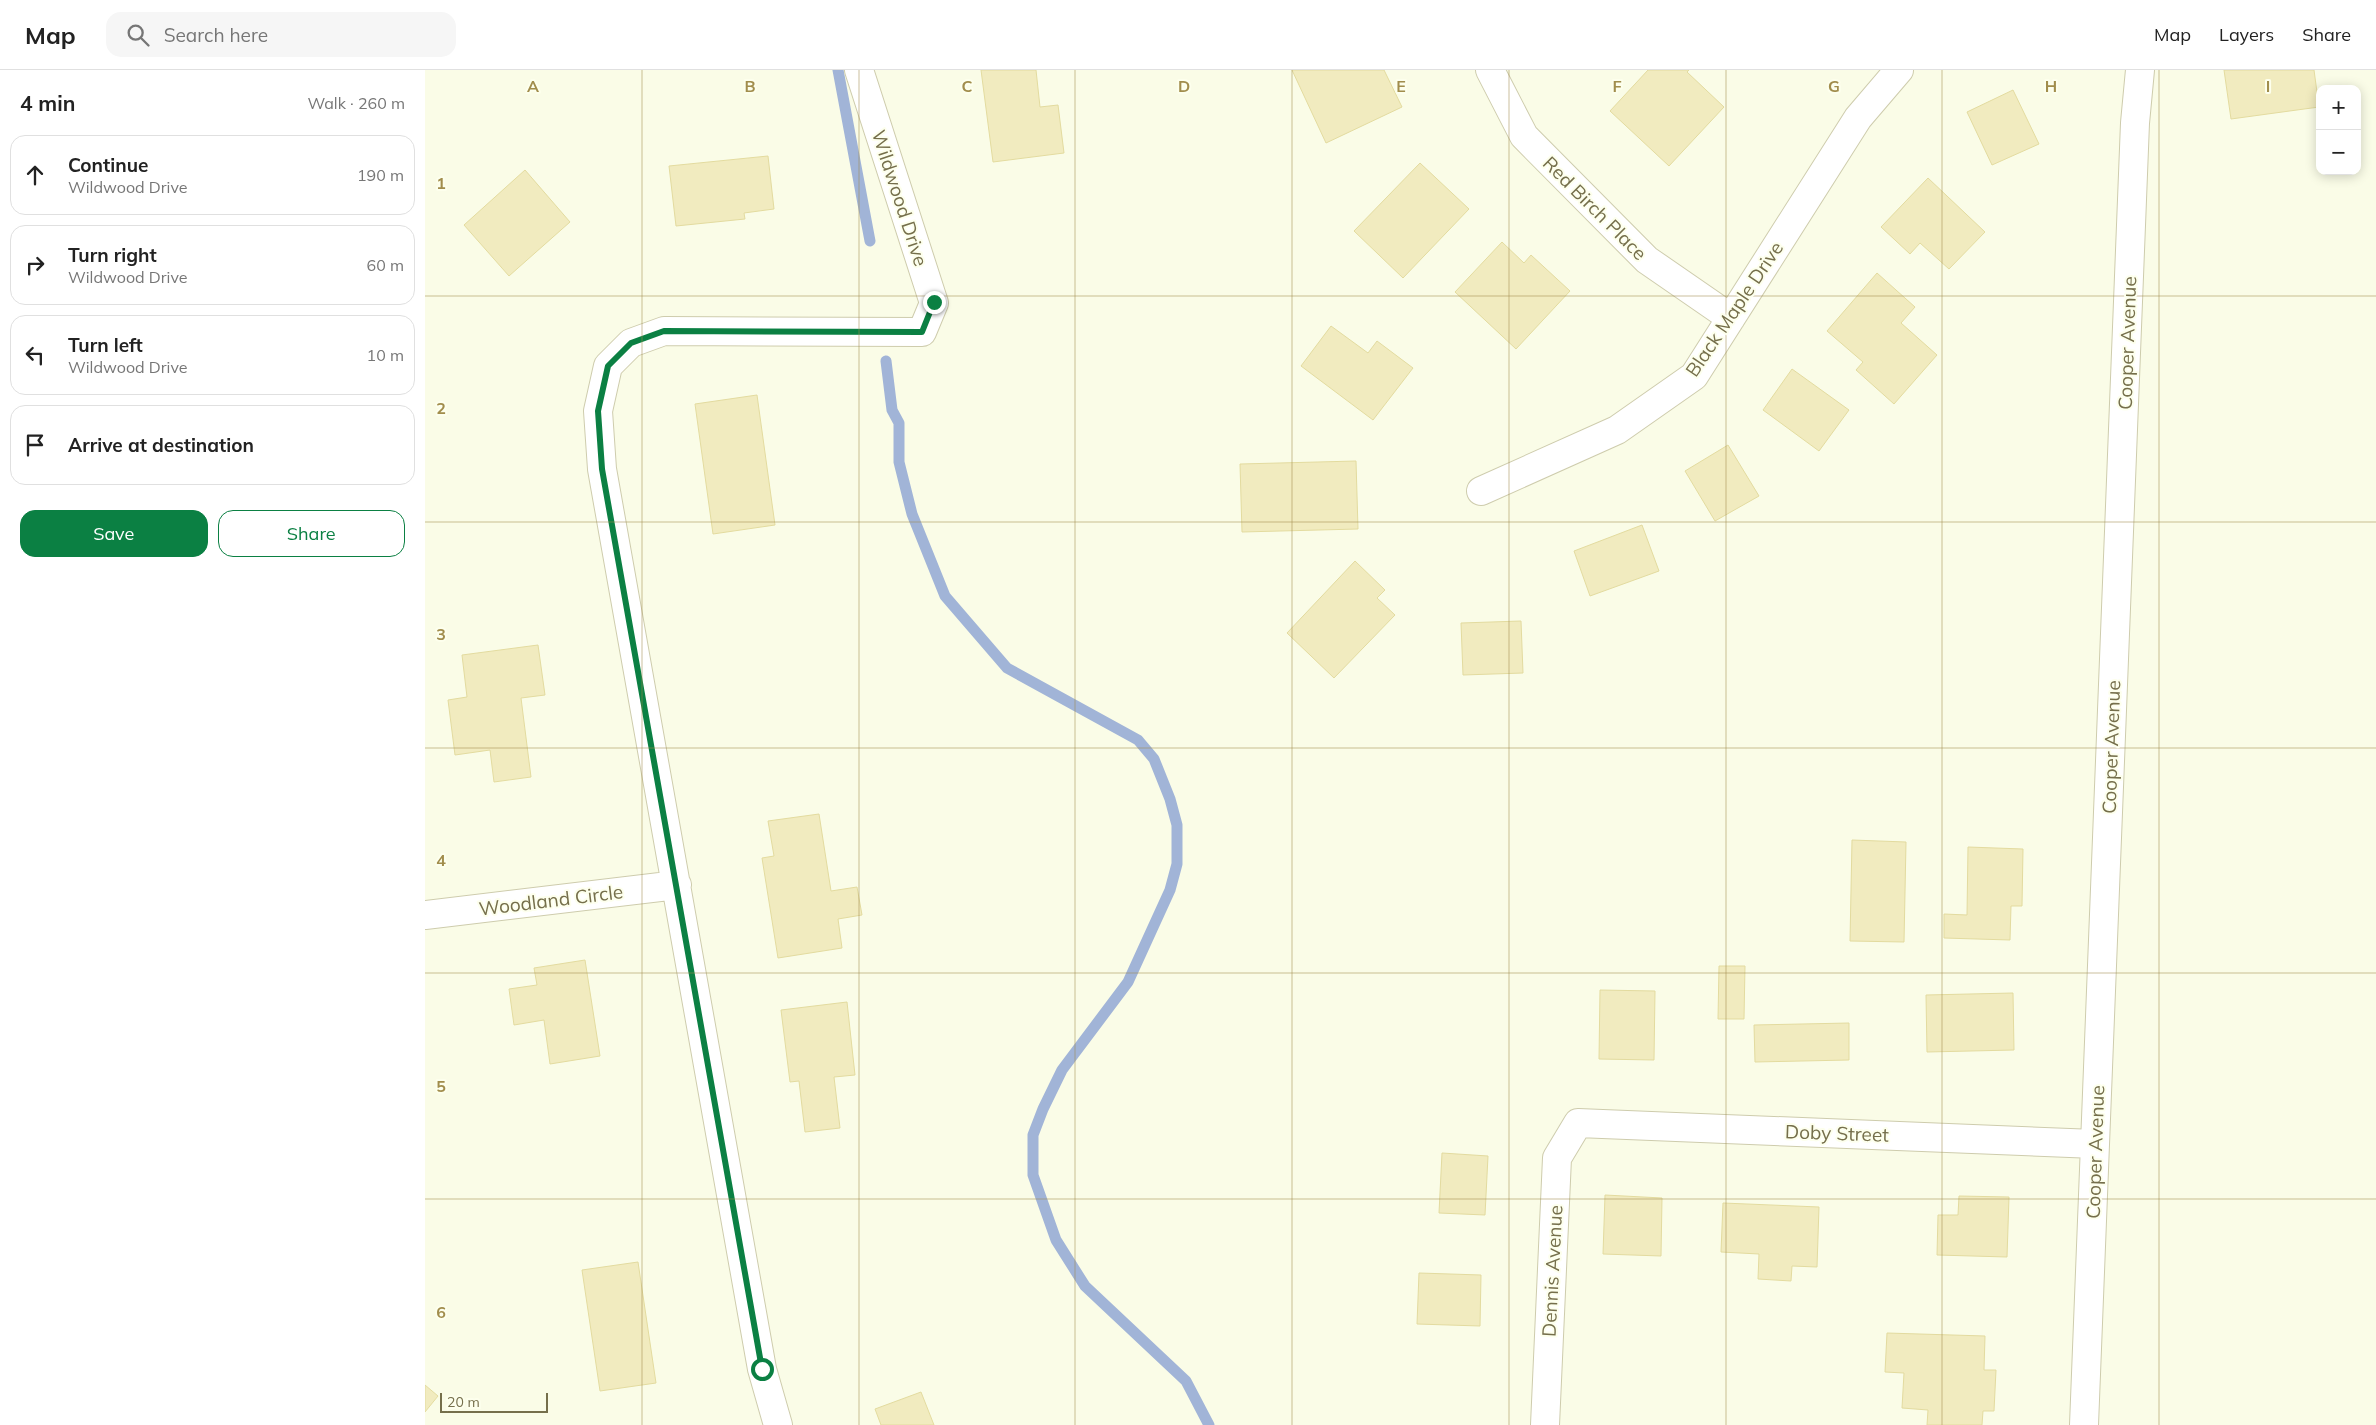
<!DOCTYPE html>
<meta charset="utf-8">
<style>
body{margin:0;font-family:Mulish,sans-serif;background:#f6f6f6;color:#222}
.controls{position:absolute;right:15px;top:15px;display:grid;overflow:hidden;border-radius:10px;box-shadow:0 2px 12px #0003}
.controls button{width:45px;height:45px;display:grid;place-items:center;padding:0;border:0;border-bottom:1px solid #e0e0e0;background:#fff;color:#222;font:25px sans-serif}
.scale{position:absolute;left:15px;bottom:12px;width:108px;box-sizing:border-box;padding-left:5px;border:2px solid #756f4b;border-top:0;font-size:14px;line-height:18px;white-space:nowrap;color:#756f4b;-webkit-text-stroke:4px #fdffed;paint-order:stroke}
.stop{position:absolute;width:15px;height:15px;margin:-11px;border:4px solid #0b8043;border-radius:50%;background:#fff}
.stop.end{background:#0b8043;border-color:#fff;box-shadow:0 1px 5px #0008}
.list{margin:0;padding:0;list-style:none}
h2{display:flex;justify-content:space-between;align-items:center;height:65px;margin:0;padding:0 20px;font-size:21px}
h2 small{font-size:16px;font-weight:400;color:#767676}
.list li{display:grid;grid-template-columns:32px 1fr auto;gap:15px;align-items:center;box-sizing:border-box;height:80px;margin:0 10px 10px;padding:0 10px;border:1px solid #e0e0e0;border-radius:15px}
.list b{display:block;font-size:19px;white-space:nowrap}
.list p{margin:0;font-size:16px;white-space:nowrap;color:#767676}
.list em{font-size:16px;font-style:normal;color:#767676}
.actions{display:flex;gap:10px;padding:15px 20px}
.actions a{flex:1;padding:11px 0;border:1px solid #0b8043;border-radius:15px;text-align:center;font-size:18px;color:#0b8043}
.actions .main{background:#0b8043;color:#fff}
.icon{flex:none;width:28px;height:28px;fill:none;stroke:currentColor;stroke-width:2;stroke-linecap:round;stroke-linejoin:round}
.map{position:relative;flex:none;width:1951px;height:1355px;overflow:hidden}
header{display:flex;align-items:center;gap:30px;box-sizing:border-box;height:70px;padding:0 25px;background:#fff;border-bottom:1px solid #e0e0e0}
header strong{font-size:24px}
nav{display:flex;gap:28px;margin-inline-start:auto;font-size:18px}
.search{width:350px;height:45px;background:#f6f6f6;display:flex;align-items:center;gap:12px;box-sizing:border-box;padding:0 18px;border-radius:15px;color:#767676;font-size:19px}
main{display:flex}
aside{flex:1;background:#fff}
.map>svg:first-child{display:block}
</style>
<header>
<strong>Map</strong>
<div class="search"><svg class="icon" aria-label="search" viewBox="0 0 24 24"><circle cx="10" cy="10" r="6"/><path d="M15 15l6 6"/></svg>Search here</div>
<nav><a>Map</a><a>Layers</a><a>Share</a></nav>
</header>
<main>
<aside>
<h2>4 min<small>Walk · 260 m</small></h2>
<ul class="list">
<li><svg class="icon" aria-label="ahead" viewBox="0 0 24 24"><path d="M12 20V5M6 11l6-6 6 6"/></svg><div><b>Continue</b><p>Wildwood Drive</p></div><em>190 m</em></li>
<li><svg class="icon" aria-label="right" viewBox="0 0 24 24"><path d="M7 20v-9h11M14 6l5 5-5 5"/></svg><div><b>Turn right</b><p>Wildwood Drive</p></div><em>60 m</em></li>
<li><svg class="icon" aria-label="left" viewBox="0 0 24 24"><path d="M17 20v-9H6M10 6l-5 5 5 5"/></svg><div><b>Turn left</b><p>Wildwood Drive</p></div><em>10 m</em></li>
<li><svg class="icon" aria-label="arrive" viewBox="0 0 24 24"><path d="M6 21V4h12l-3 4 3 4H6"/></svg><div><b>Arrive at destination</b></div></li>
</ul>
<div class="actions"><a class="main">Save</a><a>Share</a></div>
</aside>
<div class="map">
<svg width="1951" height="1355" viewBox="0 0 1951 1355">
<rect width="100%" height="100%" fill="#fafce7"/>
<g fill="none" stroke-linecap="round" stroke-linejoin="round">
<path stroke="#a1b4d7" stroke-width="11" d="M 413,0 L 445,171
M 461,291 L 467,340 L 474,353 L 474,392 L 487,444 L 520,526 L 582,598 L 713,670 L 729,689 L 745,729 L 752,755 L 752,794 L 745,820 L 703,912 L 637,1000 L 618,1039 L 608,1065 L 608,1105 L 631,1170 L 660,1216 L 761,1311 L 784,1355"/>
</g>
<path fill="#f1ebbf" stroke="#e3db9f" d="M 556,0 L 611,0 L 615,37 L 633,35 L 639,83 L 568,92 Z
M 867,0 L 959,0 L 977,37 L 901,73 Z
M 1223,0 L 1264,0 L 1262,2 L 1299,37 L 1244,96 L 1185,41 Z
M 1799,0 L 1889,0 L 1894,37 L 1806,49 Z
M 1588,20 L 1614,74 L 1567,95 L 1542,42 Z
M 343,86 L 349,139 L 319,143 L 320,149 L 251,156 L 244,96 Z
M 995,93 L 1044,139 L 978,208 L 929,161 Z
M 100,100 L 145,152 L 84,206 L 39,155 Z
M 1503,108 L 1560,162 L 1524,199 L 1495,173 L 1485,184 L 1456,157 Z
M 1077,172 L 1099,193 L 1106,185 L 1145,221 L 1091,279 L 1030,222 Z
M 1452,203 L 1490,237 L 1476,253 L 1512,285 L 1469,334 L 1431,300 L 1438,292 L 1402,261 Z
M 906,256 L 943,283 L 952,271 L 988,298 L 948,350 L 876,296 Z
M 1367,299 L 1424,340 L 1394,381 L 1338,340 Z
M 332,325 L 350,455 L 288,464 L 270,334 Z
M 1303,375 L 1334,426 L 1290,451 L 1260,401 Z
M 931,391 L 933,459 L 817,462 L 815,394 Z
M 1217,455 L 1234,501 L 1165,526 L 1149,481 Z
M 930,491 L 960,520 L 952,528 L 970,545 L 909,608 L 862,563 Z
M 1096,551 L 1098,603 L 1038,605 L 1036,553 Z
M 113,575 L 120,625 L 96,628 L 106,707 L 69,712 L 65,680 L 30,685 L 23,630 L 42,627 L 37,585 Z
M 394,744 L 406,821 L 432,817 L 437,845 L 413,849 L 417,878 L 353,888 L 337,788 L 349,786 L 343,751 Z
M 1427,770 L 1481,772 L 1479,872 L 1425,871 Z
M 1543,777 L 1598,779 L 1597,836 L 1586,836 L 1585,870 L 1519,868 L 1519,844 L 1542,845 Z
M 160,890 L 175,986 L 125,994 L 119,950 L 89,955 L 84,919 L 112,915 L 109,898 Z
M 1294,896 L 1320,896 L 1319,949 L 1293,949 Z
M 1175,920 L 1230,921 L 1229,990 L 1174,989 Z
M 1588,923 L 1589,980 L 1502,982 L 1501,925 Z
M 422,932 L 430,1005 L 409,1007 L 415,1058 L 380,1062 L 374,1011 L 365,1012 L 356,940 Z
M 1424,953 L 1424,990 L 1330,992 L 1329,955 Z
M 1017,1083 L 1063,1086 L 1060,1145 L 1014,1143 Z
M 1180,1125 L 1237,1128 L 1236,1186 L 1178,1184 Z
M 1534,1126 L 1584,1127 L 1582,1187 L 1512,1185 L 1513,1145 L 1533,1145 Z
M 1298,1133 L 1394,1137 L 1392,1197 L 1367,1196 L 1366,1211 L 1333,1209 L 1334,1184 L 1296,1182 Z
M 213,1192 L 231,1313 L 175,1321 L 157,1200 Z
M 994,1203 L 1056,1205 L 1055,1256 L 992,1254 Z
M 1462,1263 L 1560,1266 L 1559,1300 L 1571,1300 L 1569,1341 L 1558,1341 L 1557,1355 L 1502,1355 L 1503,1340 L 1477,1338 L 1479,1303 L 1460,1302 Z
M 0,1315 L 13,1326 L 0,1342 Z
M 496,1322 L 509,1355 L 456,1355 L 450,1339 Z"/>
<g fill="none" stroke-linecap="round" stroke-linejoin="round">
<g stroke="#ceccad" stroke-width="30">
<path id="minor" d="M 1065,0 L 1099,66 L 1222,190 L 1306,248
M 1056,421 L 1192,360 L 1269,306 L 1433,48 L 1474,0
M 0,845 L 252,815
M 353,1355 L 337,1299 L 177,399 L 173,341 L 183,296 L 206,273 L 239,261 L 497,262 L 509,233 L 434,0
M 1120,1355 L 1132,1088 L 1153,1053 L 1670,1074
M 1659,1355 L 1710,53 L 1715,0"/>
</g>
<use href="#minor" stroke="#fff" stroke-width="28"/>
</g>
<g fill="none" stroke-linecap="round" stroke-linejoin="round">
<path stroke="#0b8043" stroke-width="6" d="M 337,1299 L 177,399 L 173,341 L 183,296 L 206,273 L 239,261 L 497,262 L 509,232"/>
</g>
<path fill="none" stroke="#a18d4c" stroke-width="1" stroke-opacity="0.55" d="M 217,0 L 217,1355M 434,0 L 434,1355M 650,0 L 650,1355M 867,0 L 867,1355M 1084,0 L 1084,1355M 1301,0 L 1301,1355M 1517,0 L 1517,1355M 1734,0 L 1734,1355M 0,226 L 1951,226M 0,452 L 1951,452M 0,678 L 1951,678M 0,903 L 1951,903M 0,1129 L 1951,1129"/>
<g text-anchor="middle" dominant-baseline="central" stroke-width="4" stroke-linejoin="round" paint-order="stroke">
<g font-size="19" fill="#756f4b" stroke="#fdffed">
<text transform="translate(475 128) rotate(72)">Wildwood Drive</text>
<text transform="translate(1170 138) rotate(45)">Red Birch Place</text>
<text transform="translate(1309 239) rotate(-56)">Black Maple Drive</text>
<text transform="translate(1702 273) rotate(-88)">Cooper Avenue</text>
<text transform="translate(1686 677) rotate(-88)">Cooper Avenue</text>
<text transform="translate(126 830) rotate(-7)">Woodland Circle</text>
<text transform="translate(1412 1063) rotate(2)">Doby Street</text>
<text transform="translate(1670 1082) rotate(-88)">Cooper Avenue</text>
<text transform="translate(1127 1201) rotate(-87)">Dennis Avenue</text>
</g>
</g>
<g font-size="16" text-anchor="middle" font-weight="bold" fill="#a18d4c" stroke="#fdffed" stroke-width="4" stroke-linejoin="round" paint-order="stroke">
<text x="108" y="22">A</text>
<text x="325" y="22">B</text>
<text x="542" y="22">C</text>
<text x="759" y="22">D</text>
<text x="976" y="22">E</text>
<text x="1192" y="22">F</text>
<text x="1409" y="22">G</text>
<text x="1626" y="22">H</text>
<text x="1843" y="22">I</text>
<text x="16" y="119">1</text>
<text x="16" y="344">2</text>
<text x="16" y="570">3</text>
<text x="16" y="796">4</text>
<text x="16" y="1022">5</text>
<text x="16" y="1248">6</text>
</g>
</svg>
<div class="controls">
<button>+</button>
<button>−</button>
</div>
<div class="scale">20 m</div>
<div class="stop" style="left:337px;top:1299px"></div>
<div class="stop end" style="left:509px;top:232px"></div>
</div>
</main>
